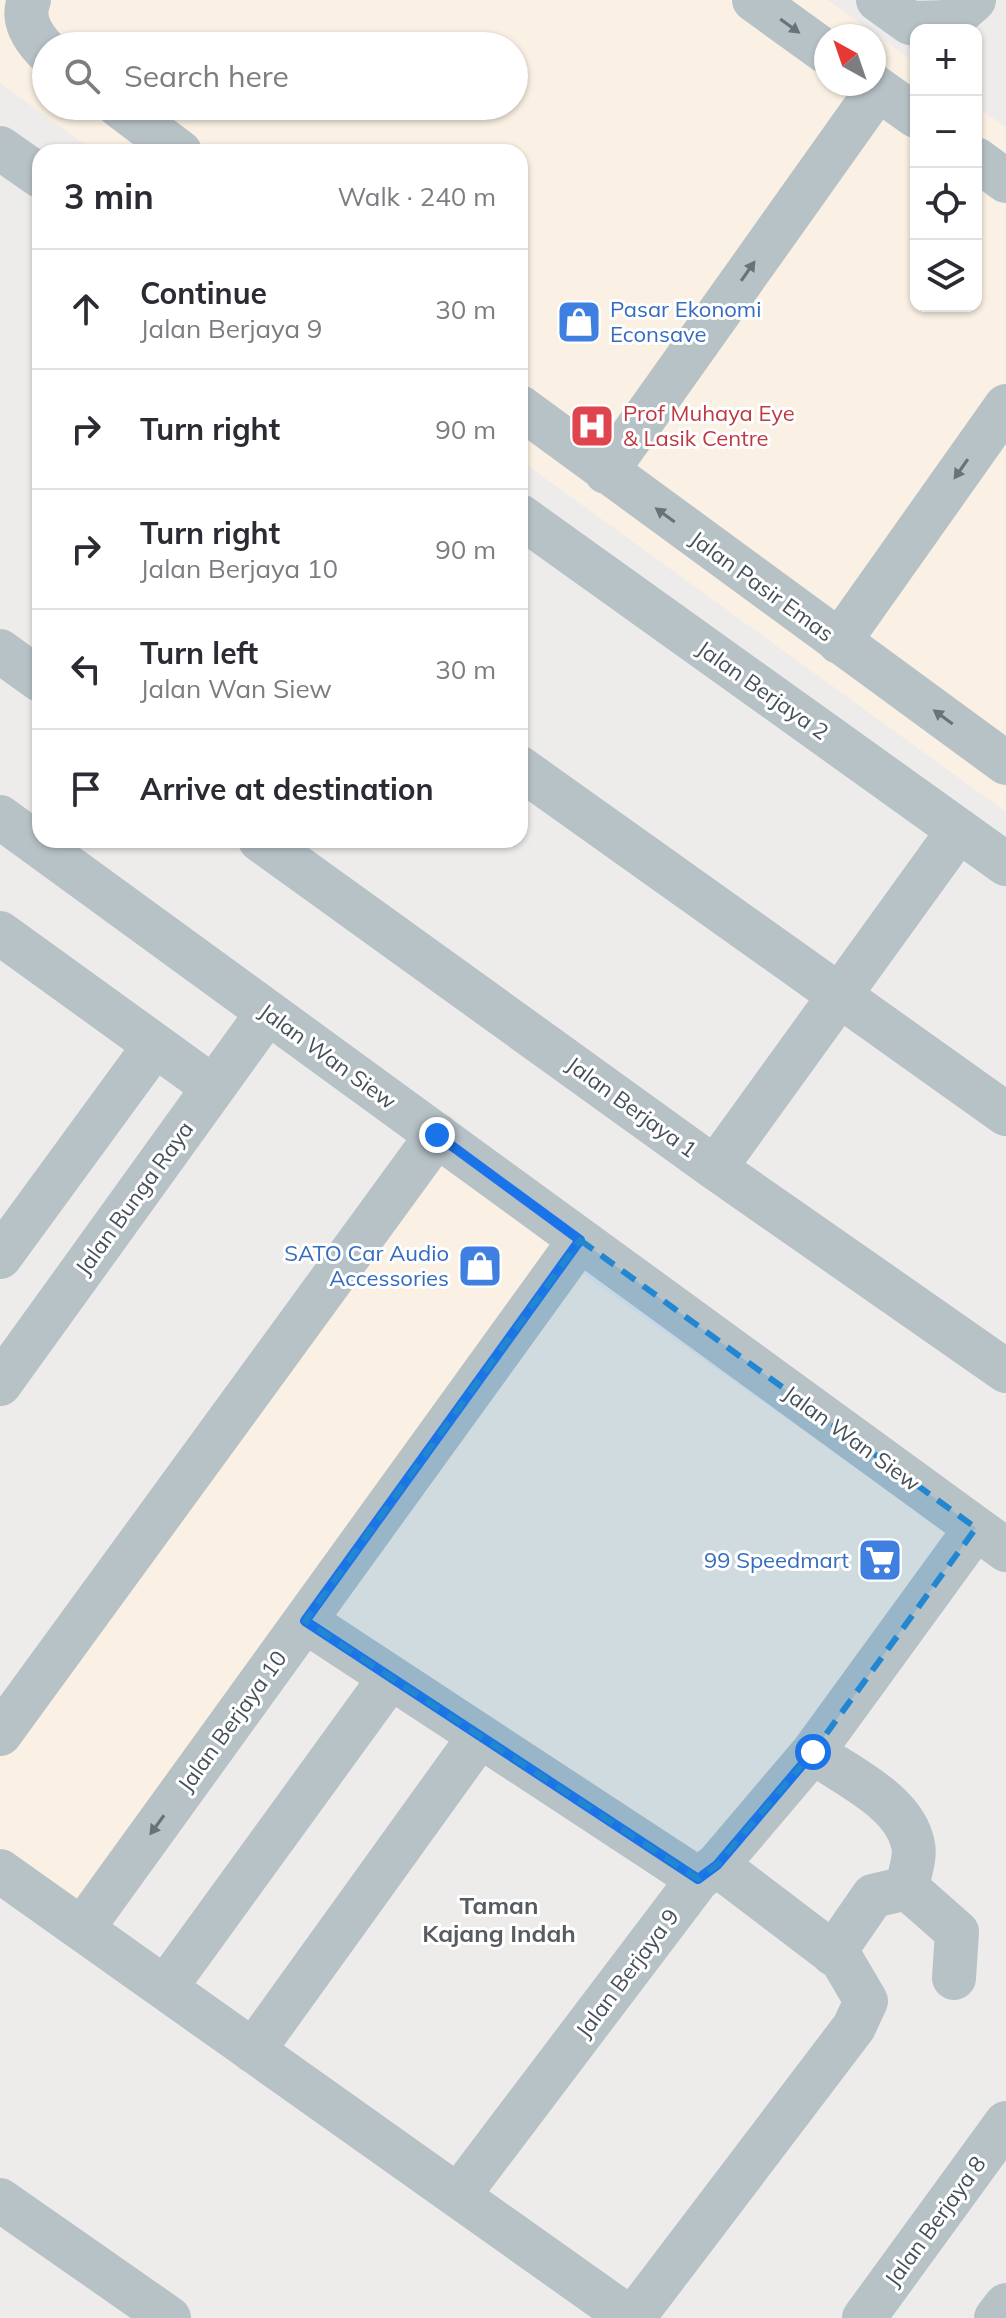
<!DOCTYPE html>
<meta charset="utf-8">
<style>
body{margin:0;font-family:Mulish,sans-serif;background:#f2f2f3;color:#2b2b33}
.controls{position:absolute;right:24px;top:24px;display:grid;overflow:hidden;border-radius:16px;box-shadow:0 2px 6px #0004}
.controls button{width:72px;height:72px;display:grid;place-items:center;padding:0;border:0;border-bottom:2px solid #e1e1e2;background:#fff;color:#2b2b33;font:40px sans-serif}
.compass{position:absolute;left:814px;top:24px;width:72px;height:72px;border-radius:50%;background:#fff;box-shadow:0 2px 6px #0004;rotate:320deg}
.stop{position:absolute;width:24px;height:24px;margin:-18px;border:6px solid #1a73e8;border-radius:50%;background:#fff}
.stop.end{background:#1a73e8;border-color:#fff;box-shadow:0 2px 8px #0008}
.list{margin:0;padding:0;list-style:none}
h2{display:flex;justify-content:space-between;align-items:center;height:104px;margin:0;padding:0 32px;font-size:34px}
h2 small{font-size:26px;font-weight:400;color:#7c7c81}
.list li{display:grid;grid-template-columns:52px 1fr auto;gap:24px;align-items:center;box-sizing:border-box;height:120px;padding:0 32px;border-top:2px solid #e1e1e2}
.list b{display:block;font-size:30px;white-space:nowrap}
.list p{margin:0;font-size:26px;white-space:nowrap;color:#7c7c81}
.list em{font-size:26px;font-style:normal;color:#7c7c81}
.icon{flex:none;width:44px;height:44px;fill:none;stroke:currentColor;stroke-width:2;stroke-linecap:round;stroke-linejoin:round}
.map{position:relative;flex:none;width:1006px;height:2318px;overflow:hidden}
.search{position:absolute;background:#fff;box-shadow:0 2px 6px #0004;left:32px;top:32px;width:496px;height:88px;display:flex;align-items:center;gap:20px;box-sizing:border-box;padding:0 28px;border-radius:44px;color:#7c7c81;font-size:30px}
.panel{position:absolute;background:#fff;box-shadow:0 2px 6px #0004;left:32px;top:144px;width:496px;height:704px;border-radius:24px}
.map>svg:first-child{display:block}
</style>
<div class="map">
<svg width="1006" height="2318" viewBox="0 0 1006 2318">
<rect width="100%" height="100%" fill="#eeebeb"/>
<path fill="#faf0e3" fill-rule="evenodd" d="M 0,0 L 828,0 L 916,63 L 916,306 L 976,306 L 976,106 L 1006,128 L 1006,812 L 520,460 L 520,152 L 95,152 L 0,83 ZM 826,36 L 874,36 L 874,84 L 826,84 ZM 46,46 L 514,46 L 514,106 L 46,106 Z
M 433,1158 L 553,1248 L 77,1908 L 0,1852 L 0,1751 Z
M 575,1268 L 948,1534 L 806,1741 L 701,1862 L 324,1616 Z"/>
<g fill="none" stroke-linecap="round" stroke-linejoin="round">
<path stroke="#b7c2c7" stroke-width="44" d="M 29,0 C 21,20 33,37 46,51
M 754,0 L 826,52
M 878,0 L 910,23 L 949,22 L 974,0
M 871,84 L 916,116
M 119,106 L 180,152
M 0,148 L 40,176
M 976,159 L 1006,181
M 520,407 L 1006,763
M 606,472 L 878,89
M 520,516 L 1006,864
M 839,642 L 1006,406
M 0,651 L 40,680
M 520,768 L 1006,1114
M 0,817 L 1006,1550
M 260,840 L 715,1168 L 1006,1371
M 0,933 L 213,1087
M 715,1168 L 959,830
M 0,1257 L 155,1045
M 0,1384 L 268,1012
M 305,1621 L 698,1879
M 0,1734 L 437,1135
M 813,1752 C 845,1775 905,1801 913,1845 C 916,1857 909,1875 907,1888 L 957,1932 L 954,1978
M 0,1871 L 630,2318
M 82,1929 L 580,1240
M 833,1954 L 873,1896 L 907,1888
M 165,1988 L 390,1678
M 253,2051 L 479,1737
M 458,2196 L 698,1879 L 717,1865 L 813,1752 L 976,1528
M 0,2200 L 169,2318
M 633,2318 L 854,2027 L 866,2001 L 842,1960 L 717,1865
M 864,2318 L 1006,2123
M 996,2318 L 1006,2305"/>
</g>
<defs><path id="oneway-solid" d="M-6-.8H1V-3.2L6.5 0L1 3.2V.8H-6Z" transform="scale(2)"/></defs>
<g fill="#677379">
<use href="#oneway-solid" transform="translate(790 26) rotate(36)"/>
<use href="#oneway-solid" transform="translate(748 271) rotate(-55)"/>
<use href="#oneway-solid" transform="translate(961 469) rotate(125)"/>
<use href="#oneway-solid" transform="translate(665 515) rotate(-144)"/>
<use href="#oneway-solid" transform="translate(943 717) rotate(-144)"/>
<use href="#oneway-solid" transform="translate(157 1825) rotate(126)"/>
</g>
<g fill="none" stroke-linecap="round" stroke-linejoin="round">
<path stroke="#1a73e8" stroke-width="10" d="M 437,1135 L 580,1240 L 305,1621 L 698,1879 L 717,1865 L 813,1752"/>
</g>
<path fill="#2286d1" fill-opacity="0.2" stroke="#2286d1" stroke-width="6" stroke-dasharray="16 10" stroke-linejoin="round" d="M 580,1240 L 976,1528 L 813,1752 L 717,1865 L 698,1879 L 305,1621 Z"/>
<defs>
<g id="shop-square" transform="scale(2.3)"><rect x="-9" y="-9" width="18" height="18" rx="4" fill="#3f7fe0" stroke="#fff"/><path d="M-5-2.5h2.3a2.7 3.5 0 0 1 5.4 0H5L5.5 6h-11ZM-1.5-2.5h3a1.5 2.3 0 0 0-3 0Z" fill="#fff"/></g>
<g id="hospital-square" transform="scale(2.3)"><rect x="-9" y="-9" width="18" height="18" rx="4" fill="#e0444e" stroke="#fff"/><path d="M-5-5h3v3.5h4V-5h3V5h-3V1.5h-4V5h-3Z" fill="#fff"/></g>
<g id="supermarket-square" transform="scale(2.3)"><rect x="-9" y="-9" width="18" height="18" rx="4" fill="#3f7fe0" stroke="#fff"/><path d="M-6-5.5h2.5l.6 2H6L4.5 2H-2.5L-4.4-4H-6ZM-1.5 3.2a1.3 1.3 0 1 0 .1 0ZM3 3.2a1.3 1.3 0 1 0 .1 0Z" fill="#fff"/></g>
</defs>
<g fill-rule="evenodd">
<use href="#shop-square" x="579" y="322"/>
<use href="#hospital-square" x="592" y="426"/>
<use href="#shop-square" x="480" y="1266"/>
<use href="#supermarket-square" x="880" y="1560"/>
</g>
<g text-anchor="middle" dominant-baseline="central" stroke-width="6" stroke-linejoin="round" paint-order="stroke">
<g font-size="22" fill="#366cbe" stroke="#fff" text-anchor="end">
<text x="610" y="309" text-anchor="start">Pasar Ekonomi<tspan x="610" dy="25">Econsave</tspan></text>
<text x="449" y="1253">SATO Car Audio<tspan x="449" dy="25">Accessories</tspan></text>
<text x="849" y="1560">99 Speedmart</text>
</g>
<g font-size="22" fill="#be3a42" stroke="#fff" text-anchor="start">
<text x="623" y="413">Prof Muhaya Eye<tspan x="623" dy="25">&amp; Lasik Centre</tspan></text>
</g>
<g font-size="22" fill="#455157" stroke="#fff">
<text transform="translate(762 586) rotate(36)">Jalan Pasir Emas</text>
<text transform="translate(763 690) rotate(35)">Jalan Berjaya 2</text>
<text transform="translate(328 1056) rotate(36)">Jalan Wan Siew</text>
<text transform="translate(632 1107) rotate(36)">Jalan Berjaya 1</text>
<text transform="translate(134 1198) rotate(-54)">Jalan Bunga Raya</text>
<text transform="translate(852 1438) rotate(36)">Jalan Wan Siew</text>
<text transform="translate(232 1721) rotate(-54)">Jalan Berjaya 10</text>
<text transform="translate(627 1973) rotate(-53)">Jalan Berjaya 9</text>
<text transform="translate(935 2221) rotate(-54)">Jalan Berjaya 8</text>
</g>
<g font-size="24" font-weight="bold" fill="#585c60" stroke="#fff">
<text x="499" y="1905">Taman<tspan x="499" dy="28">Kajang Indah</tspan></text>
</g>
</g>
</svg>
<div class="controls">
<button>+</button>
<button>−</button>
<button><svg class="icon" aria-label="locate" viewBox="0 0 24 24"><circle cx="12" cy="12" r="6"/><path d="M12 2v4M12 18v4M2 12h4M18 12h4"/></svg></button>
<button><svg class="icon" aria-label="layers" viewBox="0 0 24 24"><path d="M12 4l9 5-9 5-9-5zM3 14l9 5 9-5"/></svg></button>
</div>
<svg class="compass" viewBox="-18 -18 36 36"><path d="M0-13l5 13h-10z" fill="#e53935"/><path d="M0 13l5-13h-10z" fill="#7c7c81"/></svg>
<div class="stop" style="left:813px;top:1752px"></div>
<div class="stop end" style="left:437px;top:1135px"></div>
<div class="search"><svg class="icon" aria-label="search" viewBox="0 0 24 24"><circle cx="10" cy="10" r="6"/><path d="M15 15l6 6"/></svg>Search here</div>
<section class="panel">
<h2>3 min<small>Walk · 240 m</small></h2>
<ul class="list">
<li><svg class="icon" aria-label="ahead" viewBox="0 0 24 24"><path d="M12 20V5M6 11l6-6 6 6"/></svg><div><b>Continue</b><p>Jalan Berjaya 9</p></div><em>30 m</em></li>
<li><svg class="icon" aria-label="right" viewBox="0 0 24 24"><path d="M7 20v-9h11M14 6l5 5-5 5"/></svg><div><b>Turn right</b></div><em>90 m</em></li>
<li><svg class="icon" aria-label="right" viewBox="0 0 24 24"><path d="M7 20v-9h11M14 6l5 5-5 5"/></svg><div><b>Turn right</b><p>Jalan Berjaya 10</p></div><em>90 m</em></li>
<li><svg class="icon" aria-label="left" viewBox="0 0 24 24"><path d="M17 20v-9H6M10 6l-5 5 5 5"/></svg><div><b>Turn left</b><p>Jalan Wan Siew</p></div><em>30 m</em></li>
<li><svg class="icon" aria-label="arrive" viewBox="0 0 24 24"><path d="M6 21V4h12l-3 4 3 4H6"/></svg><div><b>Arrive at destination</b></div></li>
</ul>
</section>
</div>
